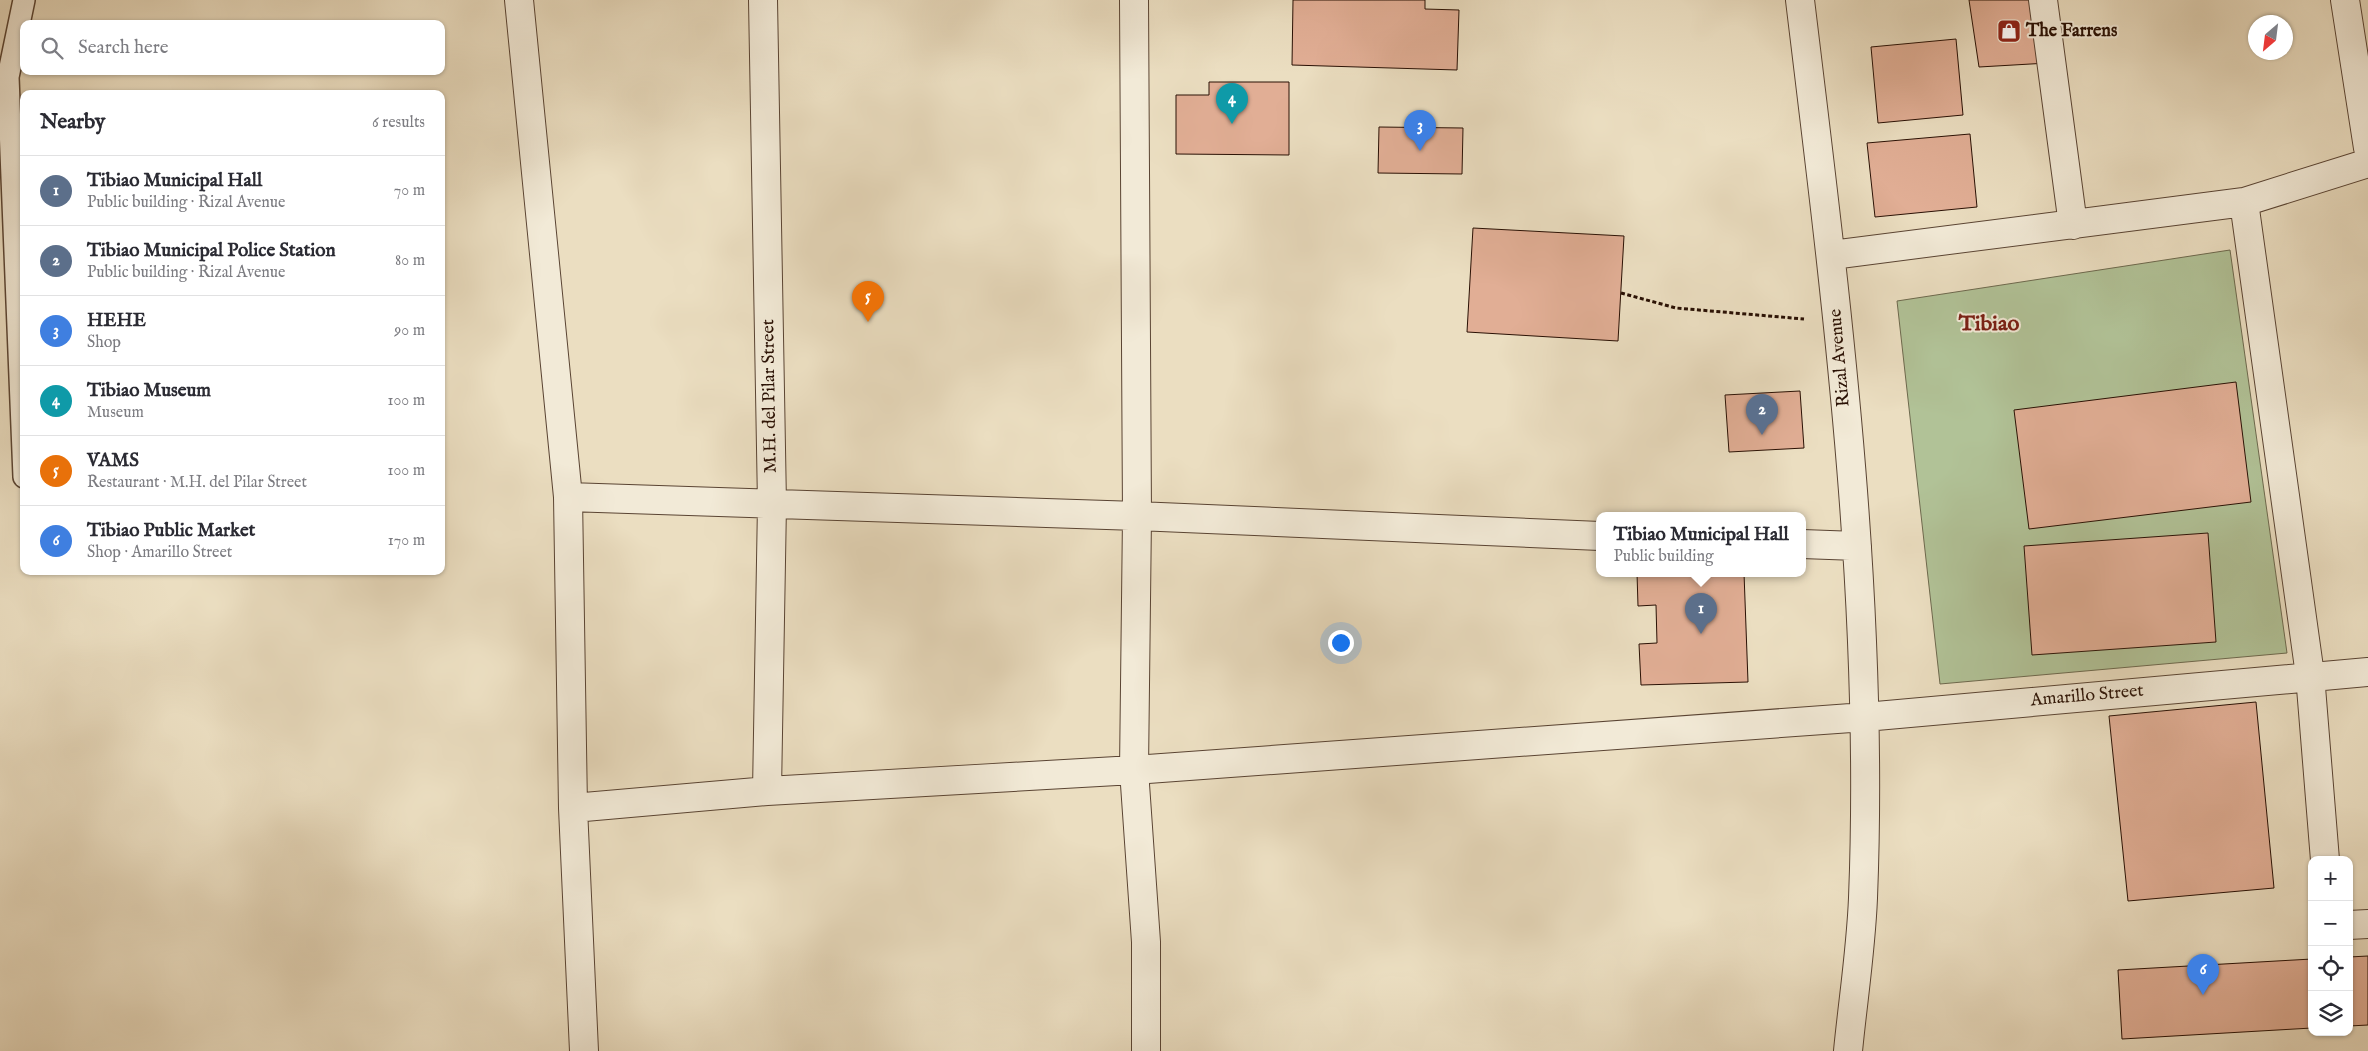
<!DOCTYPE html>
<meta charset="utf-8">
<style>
body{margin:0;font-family:"IM FELL English",serif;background:#f2f2f3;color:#2b2b33}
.controls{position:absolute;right:15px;bottom:15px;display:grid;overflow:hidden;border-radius:10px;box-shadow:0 1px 4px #0004}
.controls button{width:45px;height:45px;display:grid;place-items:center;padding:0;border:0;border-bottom:1px solid #e1e1e2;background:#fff;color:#2b2b33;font:25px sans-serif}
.compass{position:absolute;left:2248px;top:15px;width:45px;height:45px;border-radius:50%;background:#fff;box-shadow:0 1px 4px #0004;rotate:208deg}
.you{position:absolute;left:1340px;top:642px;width:18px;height:18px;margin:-12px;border:4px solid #fff;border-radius:50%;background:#1a73e8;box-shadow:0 0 0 8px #1a73e833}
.badge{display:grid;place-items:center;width:32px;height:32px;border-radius:50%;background:#8f2418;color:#fff;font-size:16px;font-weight:700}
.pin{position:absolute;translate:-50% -41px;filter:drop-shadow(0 1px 2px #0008)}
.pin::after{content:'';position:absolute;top:26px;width:18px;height:15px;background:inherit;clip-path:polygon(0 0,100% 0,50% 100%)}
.popup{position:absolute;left:1596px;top:512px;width:210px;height:65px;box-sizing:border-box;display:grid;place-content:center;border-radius:10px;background:#fff;filter:drop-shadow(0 1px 4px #0005);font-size:16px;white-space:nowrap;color:#7c7c81}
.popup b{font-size:19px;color:#2b2b33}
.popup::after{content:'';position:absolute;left:50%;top:100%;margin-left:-10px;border:10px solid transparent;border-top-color:#fff}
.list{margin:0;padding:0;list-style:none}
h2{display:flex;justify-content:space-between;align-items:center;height:65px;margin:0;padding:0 20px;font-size:21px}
h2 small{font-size:16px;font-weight:400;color:#7c7c81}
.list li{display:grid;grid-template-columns:32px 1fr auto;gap:15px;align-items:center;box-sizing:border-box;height:70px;padding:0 20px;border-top:1px solid #e1e1e2}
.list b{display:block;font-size:19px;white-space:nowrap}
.list p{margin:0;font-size:16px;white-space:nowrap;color:#7c7c81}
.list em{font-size:16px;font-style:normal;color:#7c7c81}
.icon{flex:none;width:28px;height:28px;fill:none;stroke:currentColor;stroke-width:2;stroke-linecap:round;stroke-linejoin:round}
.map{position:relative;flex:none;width:2368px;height:1051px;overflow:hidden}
.search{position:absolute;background:#fff;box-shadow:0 1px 4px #0004;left:20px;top:20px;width:425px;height:55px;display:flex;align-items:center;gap:12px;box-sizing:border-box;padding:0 18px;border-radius:10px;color:#7c7c81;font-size:19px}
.panel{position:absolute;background:#fff;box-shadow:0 1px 4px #0004;left:20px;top:90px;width:425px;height:485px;border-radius:10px}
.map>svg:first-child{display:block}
</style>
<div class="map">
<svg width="2368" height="1051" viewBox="0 0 2368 1051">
<rect width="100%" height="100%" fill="#ebdec1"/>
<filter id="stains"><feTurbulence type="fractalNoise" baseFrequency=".004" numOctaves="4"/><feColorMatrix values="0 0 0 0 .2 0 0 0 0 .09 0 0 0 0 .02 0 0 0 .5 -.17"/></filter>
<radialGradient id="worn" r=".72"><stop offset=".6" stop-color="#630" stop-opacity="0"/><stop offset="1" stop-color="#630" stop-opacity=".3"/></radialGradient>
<path fill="#b1c297" stroke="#6d694e" d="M 2230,250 L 2287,653 L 1940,684 L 1897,301 Z"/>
<path fill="#e1ae95" stroke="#291004" d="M 1293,0 L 1425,0 L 1425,9 L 1459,10 L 1457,70 L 1292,65 Z
M 1969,0 L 2039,0 L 2048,63 L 1979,67 Z
M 1956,39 L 1963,115 L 1878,123 L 1871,47 Z
M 1209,82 L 1289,82 L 1289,155 L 1176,154 L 1176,95 L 1209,95 Z
M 1379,127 L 1463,128 L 1462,174 L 1378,173 Z
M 1970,134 L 1977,207 L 1875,217 L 1867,143 Z
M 1473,228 L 1624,236 L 1618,341 L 1467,332 Z
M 2236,382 L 2251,502 L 2029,529 L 2014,410 Z
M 1800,391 L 1804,448 L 1729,452 L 1725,395 Z
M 2208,533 L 2216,642 L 2032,655 L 2024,546 Z
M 1637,573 L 1744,573 L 1748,682 L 1641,685 L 1639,644 L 1657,643 L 1656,605 L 1638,606 Z
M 2256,702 L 2274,888 L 2128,901 L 2109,716 Z
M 2368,956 L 2368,1025 L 2349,1026 L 2349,957 Z
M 2312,959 L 2312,1028 L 2122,1039 L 2118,970 Z"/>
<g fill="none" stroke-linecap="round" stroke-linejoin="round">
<g stroke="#5a4433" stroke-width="24">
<path id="service" d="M 24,477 L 8,77 L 24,0"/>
</g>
<g stroke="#5a4433" stroke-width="30">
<path id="minor" d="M 519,0 L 568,497 L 573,808 L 584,1051
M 763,0 L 772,504 L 767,791
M 1134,0 L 1137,516 L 1134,770 L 1146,942 L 1146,1051
M 1800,0 C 1836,297 1875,598 1863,898 C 1861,949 1853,1000 1848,1051
M 2043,0 L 2073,225
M 2345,0 L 2368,148
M 2244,202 L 2310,675 L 2325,860
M 1832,255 L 2244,202 L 2368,163
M 568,497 L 1137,516 L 1600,536
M 1802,544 L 1857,546
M 573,808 L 767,791 L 1134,770 L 1865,717 L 2368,672
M 2349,925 L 2368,924"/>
</g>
<path stroke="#291004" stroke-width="3" stroke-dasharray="4 2.5" stroke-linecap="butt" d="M 1621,293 L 1676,308 L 1804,319"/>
<use href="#service" stroke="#f2ead7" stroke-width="21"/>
<use href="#minor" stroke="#f2ead7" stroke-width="28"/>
</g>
<defs>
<g id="shop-square" transform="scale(1.25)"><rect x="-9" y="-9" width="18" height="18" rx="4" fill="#8f2418" stroke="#f2ead7"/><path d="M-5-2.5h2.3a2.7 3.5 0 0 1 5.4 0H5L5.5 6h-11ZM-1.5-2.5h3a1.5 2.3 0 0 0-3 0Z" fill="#fff"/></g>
</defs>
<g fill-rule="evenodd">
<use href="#shop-square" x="2009" y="31"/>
</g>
<g text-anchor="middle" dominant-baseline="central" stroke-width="4" stroke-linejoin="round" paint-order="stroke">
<g font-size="18" font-weight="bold" fill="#291004" stroke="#f2ead7" text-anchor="start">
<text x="2026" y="31">The Farrens</text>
</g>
<g font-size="18" fill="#291004" stroke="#f2ead7">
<text transform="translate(1840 358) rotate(-95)">Rizal Avenue</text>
<text transform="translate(770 396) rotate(-91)">M.H. del Pilar Street</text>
<text transform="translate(2087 696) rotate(-5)">Amarillo Street</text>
</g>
<g font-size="22" font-weight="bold" fill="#7a1f14" stroke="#f2ead7">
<text x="1989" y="324">Tibiao</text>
</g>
</g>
<rect width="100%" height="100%" filter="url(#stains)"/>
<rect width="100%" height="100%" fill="url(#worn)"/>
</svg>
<div class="controls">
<button>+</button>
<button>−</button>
<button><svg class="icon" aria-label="locate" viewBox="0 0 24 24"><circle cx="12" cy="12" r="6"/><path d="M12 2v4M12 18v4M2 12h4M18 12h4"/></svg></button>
<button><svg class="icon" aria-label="layers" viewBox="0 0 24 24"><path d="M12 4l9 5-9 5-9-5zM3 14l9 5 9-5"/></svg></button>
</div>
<svg class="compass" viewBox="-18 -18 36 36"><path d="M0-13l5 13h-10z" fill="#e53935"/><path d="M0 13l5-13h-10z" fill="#7c7c81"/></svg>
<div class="you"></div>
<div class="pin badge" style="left:1701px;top:634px;background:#5c6f8a">1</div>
<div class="popup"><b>Tibiao Municipal Hall</b>Public building</div>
<div class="pin badge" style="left:1762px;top:435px;background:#5c6f8a">2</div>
<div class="pin badge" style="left:1420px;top:151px;background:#3f7fe0">3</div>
<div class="pin badge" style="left:1232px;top:124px;background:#0f9aa8">4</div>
<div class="pin badge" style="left:868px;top:322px;background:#e8710a">5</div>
<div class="pin badge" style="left:2203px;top:995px;background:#3f7fe0">6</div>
<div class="search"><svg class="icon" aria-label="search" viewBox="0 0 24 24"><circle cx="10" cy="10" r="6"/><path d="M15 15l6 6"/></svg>Search here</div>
<section class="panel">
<h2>Nearby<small>6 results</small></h2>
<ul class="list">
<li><span class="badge" style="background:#5c6f8a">1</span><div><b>Tibiao Municipal Hall</b><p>Public building · Rizal Avenue</p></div><em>70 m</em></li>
<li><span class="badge" style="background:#5c6f8a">2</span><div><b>Tibiao Municipal Police Station</b><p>Public building · Rizal Avenue</p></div><em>80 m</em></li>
<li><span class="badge" style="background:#3f7fe0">3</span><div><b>HEHE</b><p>Shop</p></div><em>90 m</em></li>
<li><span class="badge" style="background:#0f9aa8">4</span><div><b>Tibiao Museum</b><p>Museum</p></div><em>100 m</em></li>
<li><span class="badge" style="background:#e8710a">5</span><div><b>VAMS</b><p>Restaurant · M.H. del Pilar Street</p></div><em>100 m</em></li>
<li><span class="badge" style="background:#3f7fe0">6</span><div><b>Tibiao Public Market</b><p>Shop · Amarillo Street</p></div><em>170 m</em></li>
</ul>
</section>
</div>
